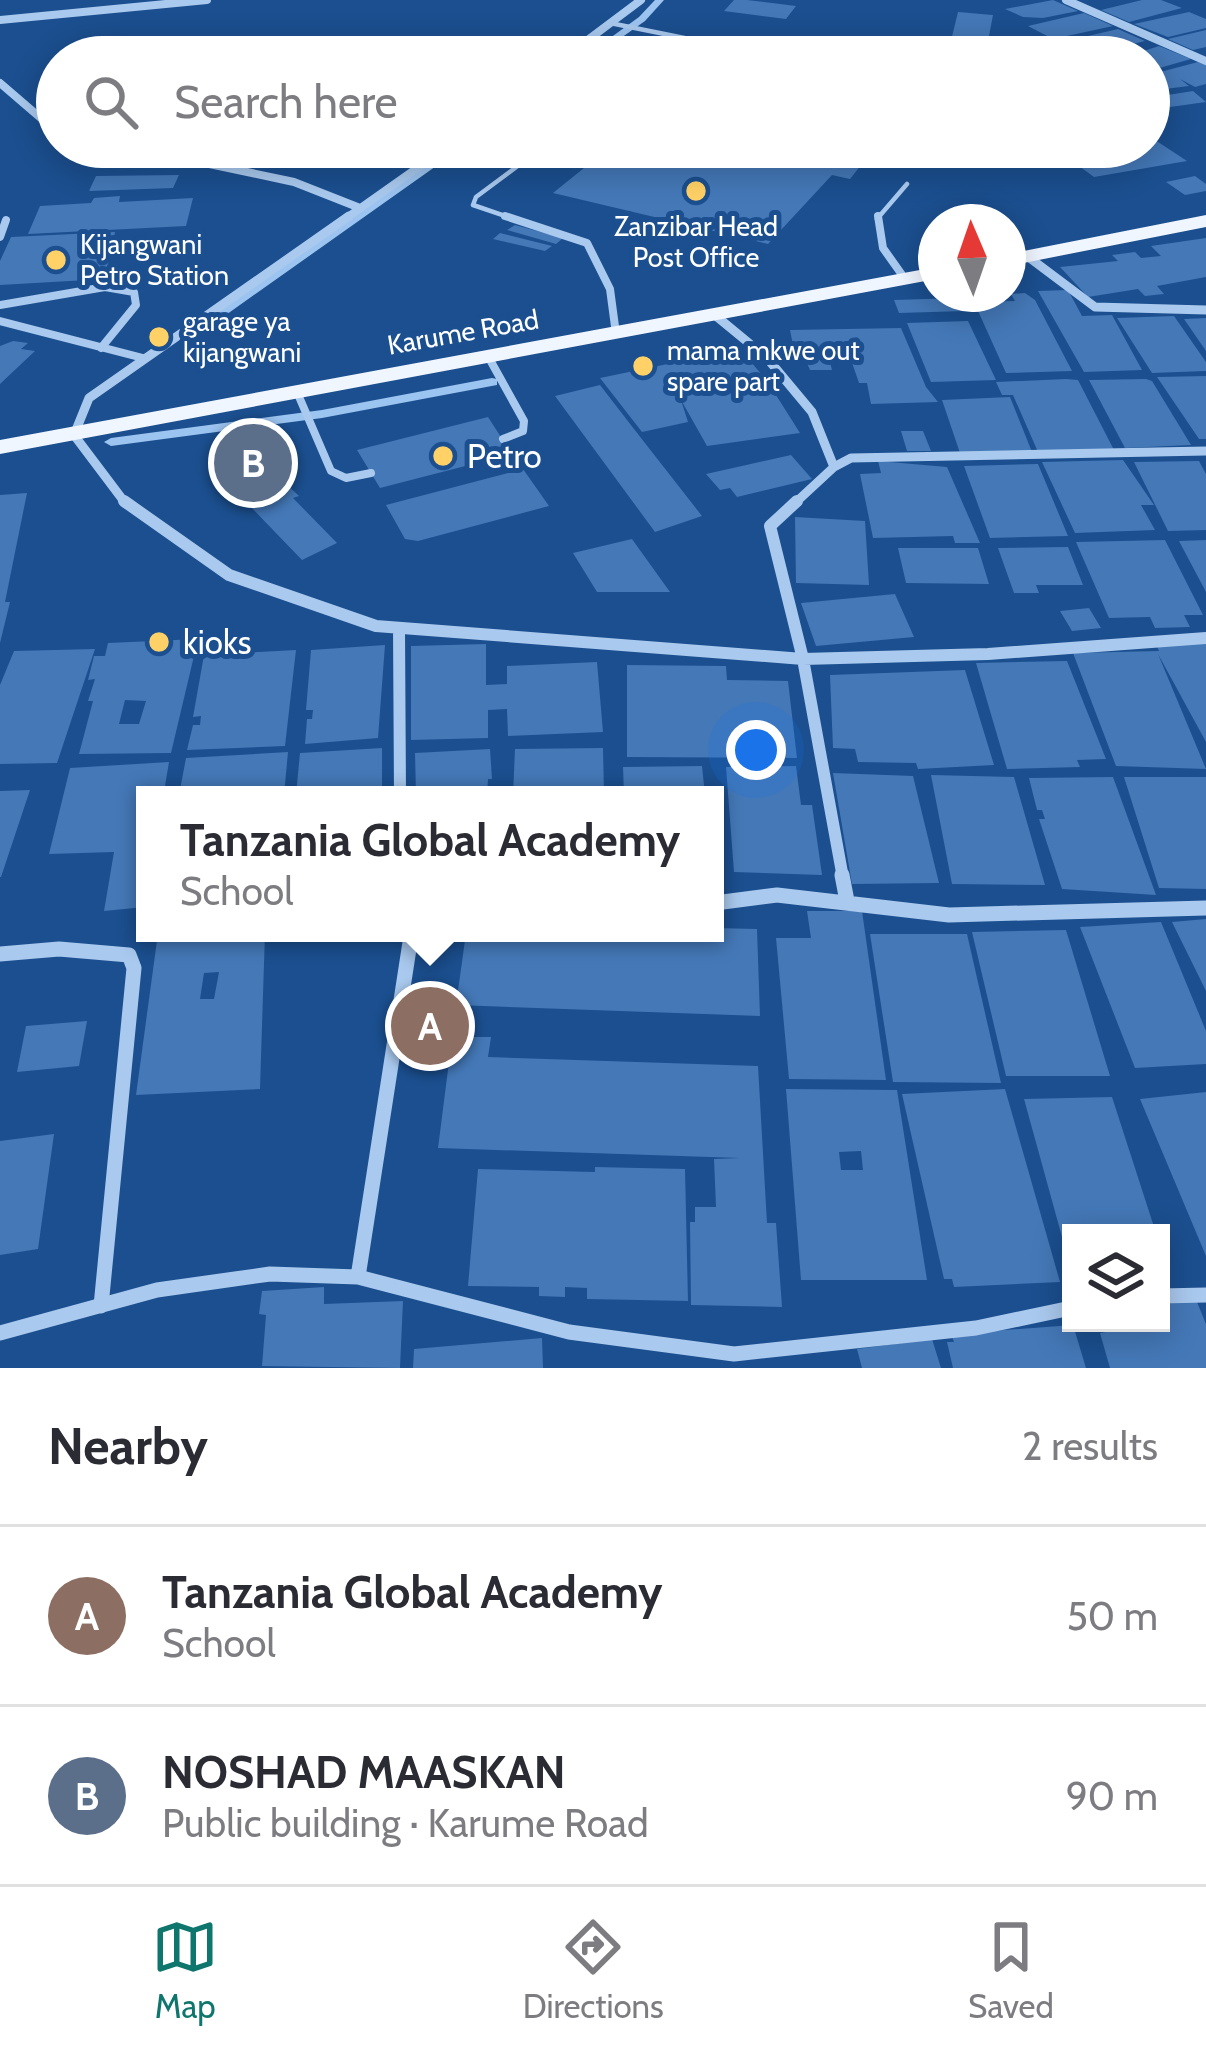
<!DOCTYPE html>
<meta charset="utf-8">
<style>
body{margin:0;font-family:Cabin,sans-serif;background:#f7f7f7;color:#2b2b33}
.controls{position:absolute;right:36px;bottom:36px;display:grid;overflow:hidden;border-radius:0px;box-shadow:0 6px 30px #0003}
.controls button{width:108px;height:108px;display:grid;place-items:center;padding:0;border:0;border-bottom:3px solid #e1e1e2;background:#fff;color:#2b2b33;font:60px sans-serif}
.compass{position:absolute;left:918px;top:204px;width:108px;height:108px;border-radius:50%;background:#fff;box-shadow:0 6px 30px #0003;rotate:358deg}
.you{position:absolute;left:756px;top:750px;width:42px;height:42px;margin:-30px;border:9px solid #fff;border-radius:50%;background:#1a73e8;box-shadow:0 0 0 18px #1a73e833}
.badge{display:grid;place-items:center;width:78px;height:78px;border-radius:50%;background:#0f766e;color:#fff;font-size:39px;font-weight:700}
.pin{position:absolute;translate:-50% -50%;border:6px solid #fff;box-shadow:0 3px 12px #0006}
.popup{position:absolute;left:136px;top:786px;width:588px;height:156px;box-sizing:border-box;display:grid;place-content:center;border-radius:0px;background:#fff;filter:drop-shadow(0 3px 9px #0005);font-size:39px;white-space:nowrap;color:#7c7c81}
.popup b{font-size:45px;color:#2b2b33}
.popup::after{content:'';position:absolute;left:50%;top:100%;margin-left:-24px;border:24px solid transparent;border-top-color:#fff}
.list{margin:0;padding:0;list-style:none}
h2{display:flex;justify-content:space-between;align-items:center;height:156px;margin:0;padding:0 48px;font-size:51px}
h2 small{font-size:39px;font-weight:400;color:#7c7c81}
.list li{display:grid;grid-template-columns:78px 1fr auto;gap:36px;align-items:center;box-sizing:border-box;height:180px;padding:0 48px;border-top:3px solid #e1e1e2}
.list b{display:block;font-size:45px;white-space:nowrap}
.list p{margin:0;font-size:39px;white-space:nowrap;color:#7c7c81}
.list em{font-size:39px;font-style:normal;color:#7c7c81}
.icon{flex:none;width:66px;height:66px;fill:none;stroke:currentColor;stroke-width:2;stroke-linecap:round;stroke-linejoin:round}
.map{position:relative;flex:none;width:1206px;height:1368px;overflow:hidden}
.search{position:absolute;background:#fff;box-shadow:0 6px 30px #0003;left:36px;right:36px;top:36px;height:132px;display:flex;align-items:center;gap:30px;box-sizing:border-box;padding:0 42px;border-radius:66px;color:#7c7c81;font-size:45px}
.sheet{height:516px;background:#fff}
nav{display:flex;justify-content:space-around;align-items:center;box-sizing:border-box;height:168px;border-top:3px solid #e1e1e2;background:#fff;font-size:33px;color:#7c7c81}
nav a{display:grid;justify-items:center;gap:6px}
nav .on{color:#0f766e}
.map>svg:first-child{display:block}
</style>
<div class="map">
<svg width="1206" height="1368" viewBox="0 0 1206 1368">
<rect width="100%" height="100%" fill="#1b4f8f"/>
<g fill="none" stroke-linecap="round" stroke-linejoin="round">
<path fill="#9cc4f0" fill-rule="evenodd" d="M 655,0 L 664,0 L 645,21 L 594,57 L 584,57 L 639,17 Z
M 451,147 L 463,147 L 223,317 L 215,317 L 215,311 Z
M 492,378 L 497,379 L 497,385 L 322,418 L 111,446 L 104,442 L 111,438 L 322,410 Z"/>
</g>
<path fill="#4478b7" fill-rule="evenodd" d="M 734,0 L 747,0 L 796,6 L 786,19 L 724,11 Z
M 1053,0 L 1078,11 L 1043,18 L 1023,17 L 1005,9 Z
M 1142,0 L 1161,0 L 1182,8 L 1129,22 L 1101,10 Z
M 958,12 L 993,15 L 985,57 L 947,57 Z
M 1189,12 L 1206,19 L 1206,28 L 1168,37 L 1134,24 Z
M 1084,13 L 1113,26 L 1053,39 L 1028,26 Z
M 1118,29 L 1145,41 L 1089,55 L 1062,42 Z
M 1206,30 L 1206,47 L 1193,50 L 1168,39 Z
M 1051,41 L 1078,57 L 1029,57 L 1012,47 Z
M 1159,46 L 1191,59 L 1149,71 L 1149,57 L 1125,57 Z
M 1198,62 L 1206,65 L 1206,84 L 1195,87 L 1180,79 L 1189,86 L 1149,91 L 1149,75 Z
M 1193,91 L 1206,102 L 1170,107 L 1155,97 Z
M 1149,136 L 1187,161 L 1094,177 L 1053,147 L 1149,147 Z
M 610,147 L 805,147 L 785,166 L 791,167 L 804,154 L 861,165 L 850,179 L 832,175 L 768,244 L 553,193 Z
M 823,147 L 900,147 L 885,163 Z
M 179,175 L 173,188 L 89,191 L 96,176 Z
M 1195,176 L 1206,184 L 1206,191 L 1185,195 L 1166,182 Z
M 120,196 L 119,202 L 193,198 L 186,226 L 28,234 L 40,206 L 91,203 L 94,198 Z
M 515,225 L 563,238 L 556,244 L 507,230 Z
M 115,232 L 105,279 L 0,285 L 0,261 L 11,237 Z
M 500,233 L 552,246 L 545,251 L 493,239 Z
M 1206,238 L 1206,277 L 1157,286 L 1164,294 L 1145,296 L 1138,289 L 1088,297 L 1060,267 L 1118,261 L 1112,255 L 1135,252 L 1141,258 L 1161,256 L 1151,246 Z
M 1068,290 L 1082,316 L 1112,315 L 1142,370 L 1084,372 L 1038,291 Z
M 1025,293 L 1035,300 L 1072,371 L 1006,373 L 974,302 L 1015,301 L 1011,294 Z
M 959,298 L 965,311 L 899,313 L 894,300 Z
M 1174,316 L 1206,362 L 1206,371 L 1152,373 L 1117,318 Z
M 1206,318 L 1206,351 L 1184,319 Z
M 968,321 L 996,380 L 931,382 L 907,323 Z
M 901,328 L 926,387 L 938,402 L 871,404 L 867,383 L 859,383 L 848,351 L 827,351 L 832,370 L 810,370 L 801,350 L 794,350 L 790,330 Z
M 13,341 L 28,343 L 21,349 L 35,351 L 0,384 L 0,346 Z
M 740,349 L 768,382 L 716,394 L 769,384 L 800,433 L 707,446 L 681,400 L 688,422 L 642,432 L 600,378 Z
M 1206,376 L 1206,439 L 1199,439 L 1157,377 Z
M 1066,379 L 1078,380 L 1114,450 L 1038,452 L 1013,395 L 1002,395 L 996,382 Z
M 1146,379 L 1152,381 L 1191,445 L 1125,448 L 1089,380 Z
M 600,385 L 634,429 L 702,516 L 655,532 L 555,396 Z
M 1010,397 L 1032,452 L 960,453 L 942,400 Z
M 488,417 L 512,454 L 380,488 L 357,450 Z
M 901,431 L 923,431 L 931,451 L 907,451 Z
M 791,455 L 812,479 L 737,497 L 730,488 L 720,490 L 706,474 Z
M 1123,460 L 1154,505 L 1141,505 L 1155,530 L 1075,533 L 1042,462 Z
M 262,461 L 299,496 L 293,498 L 337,543 L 302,560 L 222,477 Z
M 878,461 L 947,467 L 980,543 L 955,543 L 953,536 L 873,538 L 860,474 L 881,473 Z
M 1199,461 L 1206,474 L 1206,530 L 1168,531 L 1134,462 Z
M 1038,464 L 1068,536 L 990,538 L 964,466 Z
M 523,469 L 549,506 L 418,541 L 405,539 L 386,505 Z
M 27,493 L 5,602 L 10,602 L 0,643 L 0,495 Z
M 795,517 L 865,521 L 869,585 L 796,583 Z
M 632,539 L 670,592 L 597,592 L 573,553 Z
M 1165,540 L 1203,615 L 1184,615 L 1190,627 L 1155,628 L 1150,617 L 1109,618 L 1076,542 Z
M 1206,540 L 1206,592 L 1179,541 Z
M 1068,547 L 1083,585 L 1036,585 L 1039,593 L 1014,593 L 998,548 Z
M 898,548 L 978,548 L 989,584 L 906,583 Z
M 895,594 L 914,637 L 816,646 L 801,603 Z
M 1089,608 L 1101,628 L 1072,631 L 1060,611 Z
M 198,639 L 171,753 L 79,754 L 93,701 L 88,701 L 95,679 L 88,680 L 94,656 L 105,656 L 108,643 ZM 125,700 L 146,701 L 139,724 L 119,724 Z
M 1206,643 L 1206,742 L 1158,654 L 1206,769 L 1116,766 L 1073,653 L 1159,651 L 1156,644 Z
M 486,644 L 486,685 L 507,684 L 507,666 L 597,662 L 603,732 L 508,736 L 507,709 L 488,710 L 488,738 L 411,740 L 411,646 Z
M 385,645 L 378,738 L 305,744 L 307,719 L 312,719 L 313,710 L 306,710 L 311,650 Z
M 95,649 L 57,763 L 0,764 L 0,685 L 14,651 Z
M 296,650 L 285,746 L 187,750 L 193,725 L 200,725 L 201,716 L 193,717 L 204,655 Z
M 1067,661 L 1106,759 L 1077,760 L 1080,767 L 1007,769 L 976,663 Z
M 627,665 L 726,666 L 727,680 L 788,681 L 797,758 L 627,757 Z
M 965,670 L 994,765 L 918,769 L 916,763 L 858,762 L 855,749 L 833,748 L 830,675 Z
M 382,748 L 382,795 L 296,795 L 300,753 Z
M 603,748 L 604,795 L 513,795 L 515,749 Z
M 490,749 L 492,779 L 488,779 L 487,795 L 416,795 L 415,753 Z
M 288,752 L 284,795 L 179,795 L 186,758 Z
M 169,762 L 164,792 L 145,795 L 145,907 L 104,911 L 114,852 L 49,854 L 70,768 Z
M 702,766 L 705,795 L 624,795 L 623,767 Z
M 796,766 L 801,805 L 812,805 L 822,875 L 734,872 L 726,767 Z
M 833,773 L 913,776 L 939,883 L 852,884 Z
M 931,775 L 1014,777 L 1045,885 L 952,884 Z
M 1113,777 L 1156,895 L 1062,889 L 1039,819 L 1045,819 L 1042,810 L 1037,810 L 1029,778 Z
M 1124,777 L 1206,777 L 1206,889 L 1159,888 Z
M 30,790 L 1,877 L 0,877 L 0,791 Z
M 807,911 L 862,911 L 886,1080 L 789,1079 L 776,938 L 811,938 Z
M 1206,919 L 1206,991 L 1172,922 Z
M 1161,922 L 1206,1031 L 1206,1064 L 1135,1068 L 1080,927 Z
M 715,928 L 757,929 L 760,1016 L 456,1005 L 466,933 L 715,933 Z
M 1066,930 L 1110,1076 L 1006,1076 L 972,932 Z
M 158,933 L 265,933 L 260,1089 L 136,1095 ZM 219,972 L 214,999 L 200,999 L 204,973 Z
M 870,934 L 967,934 L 1001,1083 L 893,1082 Z
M 87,1021 L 79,1066 L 17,1072 L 26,1026 Z
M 465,1037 L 491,1037 L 488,1057 L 758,1066 L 767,1223 L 776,1223 L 782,1307 L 691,1305 L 690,1222 L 695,1222 L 695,1207 L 716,1207 L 714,1159 L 740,1158 L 438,1148 L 450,1054 L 464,1055 Z
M 786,1089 L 897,1090 L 927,1280 L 801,1280 ZM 861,1151 L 863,1170 L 841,1170 L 839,1152 Z
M 1005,1089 L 1060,1282 L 954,1287 L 952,1279 L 944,1279 L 902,1094 Z
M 1206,1092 L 1206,1256 L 1140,1099 Z
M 1112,1097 L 1156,1233 L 1071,1233 L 1070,1266 L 1024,1099 Z
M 54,1134 L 38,1249 L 0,1255 L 0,1141 Z
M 595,1167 L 685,1169 L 688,1301 L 587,1299 L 587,1288 L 565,1287 L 565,1297 L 539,1296 L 539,1287 L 468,1286 L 478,1169 L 595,1172 Z
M 324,1287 L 324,1304 L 403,1301 L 400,1368 L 262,1366 L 266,1315 L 259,1314 L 262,1291 Z
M 1195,1297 L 1206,1324 L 1206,1368 L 1110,1368 L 1100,1333 L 1106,1332 L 1103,1323 L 1161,1323 L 1161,1299 Z
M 1073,1325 L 1086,1368 L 953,1368 L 947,1342 L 954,1342 L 951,1334 Z
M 542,1338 L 543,1368 L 413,1368 L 414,1349 Z
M 932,1339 L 941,1368 L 862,1368 L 857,1349 Z"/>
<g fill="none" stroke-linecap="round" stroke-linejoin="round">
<path stroke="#a9c9ee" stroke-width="4.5" d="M 610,23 L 778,57
M 514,219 L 473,205 L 476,197 L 519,165
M 877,219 L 907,184"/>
<path stroke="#a9c9ee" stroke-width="8" d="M 505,216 L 587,243 L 610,289 L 616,334
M 878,216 L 883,248 L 905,279
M 0,237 L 6,220
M 0,305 L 105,287 L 134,292 L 136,305 L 101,348
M 0,321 L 143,358
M 489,358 L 524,421 L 523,431 L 503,439
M 297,392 L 331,471 L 346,478 L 371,473"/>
<path stroke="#a9c9ee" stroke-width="8" d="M 1066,0 L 1206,61
M 0,20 L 207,0
M 565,57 L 641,0
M 0,83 L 57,132
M 129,147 L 294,182 L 360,208
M 345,219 L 447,147"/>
<path stroke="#a9c9ee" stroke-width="9" d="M 1027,256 L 1095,307 L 1206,310
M 716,316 L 767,358 L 812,412 L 834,467
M 126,504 L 74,435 L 89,398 L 349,216
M 794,504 L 834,467 L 851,458 L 1206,451"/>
<path stroke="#a9c9ee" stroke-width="12" d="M 124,501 L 229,575 L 376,626 L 803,659 L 988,654 L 1206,638
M 797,501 L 770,526 L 803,659 L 843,878
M 399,629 L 400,795"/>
<path stroke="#a9c9ee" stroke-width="15" d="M 842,875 L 847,901
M 715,903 L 777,895 L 949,915 L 1206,908
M 0,954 L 59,949 L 129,955 L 134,968 L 101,1306
M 358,1277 L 411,936 L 417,933
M 1161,1296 L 1206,1295
M 0,1333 L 157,1290 L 270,1274 L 358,1277 L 569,1332 L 734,1354 L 976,1328 L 1071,1308"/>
<path fill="#f0f6ff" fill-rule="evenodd" d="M 1206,215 L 1206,227 L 1008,266 L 1008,254 Z
M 936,267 L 936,279 L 0,454 L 0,440 Z"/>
</g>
<g fill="#ffd166" stroke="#1b4f8f" stroke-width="4.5">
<circle cx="696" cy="191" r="12"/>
<circle cx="56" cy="260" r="12"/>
<circle cx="159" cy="337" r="12"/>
<circle cx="643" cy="366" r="12"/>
<circle cx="443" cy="456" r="12"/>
<circle cx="159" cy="642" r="12"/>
</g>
<g text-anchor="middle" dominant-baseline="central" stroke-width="10" stroke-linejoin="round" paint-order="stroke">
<g font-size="27" fill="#fff" stroke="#1b4f8f" text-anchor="start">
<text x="696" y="226" text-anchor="middle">Zanzibar Head<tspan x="696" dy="31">Post Office</tspan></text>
<text x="80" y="244">Kijangwani<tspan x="80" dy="31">Petro Station</tspan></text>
<text x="183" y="321">garage ya<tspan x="183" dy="31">kijangwani</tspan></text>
<text x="667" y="350">mama mkwe out<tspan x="667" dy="31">spare part</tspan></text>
</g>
<g font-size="27" fill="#fff" stroke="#1b4f8f">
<text transform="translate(463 332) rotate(-10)">Karume Road</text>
</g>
<g font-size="33" fill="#fff" stroke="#1b4f8f" text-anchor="start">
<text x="467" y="456">Petro</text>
<text x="183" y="642">kioks</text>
</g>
</g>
</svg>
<div class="controls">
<button><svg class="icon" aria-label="layers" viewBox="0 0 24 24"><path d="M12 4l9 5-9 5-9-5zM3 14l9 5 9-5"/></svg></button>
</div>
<svg class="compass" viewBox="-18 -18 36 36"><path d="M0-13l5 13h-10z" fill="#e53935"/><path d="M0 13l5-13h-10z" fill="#7c7c81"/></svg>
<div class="you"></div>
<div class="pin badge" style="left:430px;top:1026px;background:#8d6e63">A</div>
<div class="popup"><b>Tanzania Global Academy</b>School</div>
<div class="pin badge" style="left:253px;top:463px;background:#5c6f8a">B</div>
<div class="search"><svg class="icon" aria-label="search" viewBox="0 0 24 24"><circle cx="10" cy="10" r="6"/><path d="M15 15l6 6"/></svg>Search here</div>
</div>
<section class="sheet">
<h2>Nearby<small>2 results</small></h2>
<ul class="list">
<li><span class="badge" style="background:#8d6e63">A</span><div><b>Tanzania Global Academy</b><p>School</p></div><em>50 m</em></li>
<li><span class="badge" style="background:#5c6f8a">B</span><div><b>NOSHAD MAASKAN</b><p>Public building · Karume Road</p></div><em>90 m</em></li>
</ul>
</section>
<nav>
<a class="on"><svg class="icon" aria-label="map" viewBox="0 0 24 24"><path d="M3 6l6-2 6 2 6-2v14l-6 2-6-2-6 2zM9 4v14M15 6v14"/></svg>Map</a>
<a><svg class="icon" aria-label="directions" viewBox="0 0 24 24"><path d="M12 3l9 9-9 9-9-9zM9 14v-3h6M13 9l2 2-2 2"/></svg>Directions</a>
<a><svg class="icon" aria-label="saved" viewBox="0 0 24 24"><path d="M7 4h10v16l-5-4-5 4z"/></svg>Saved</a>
</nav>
